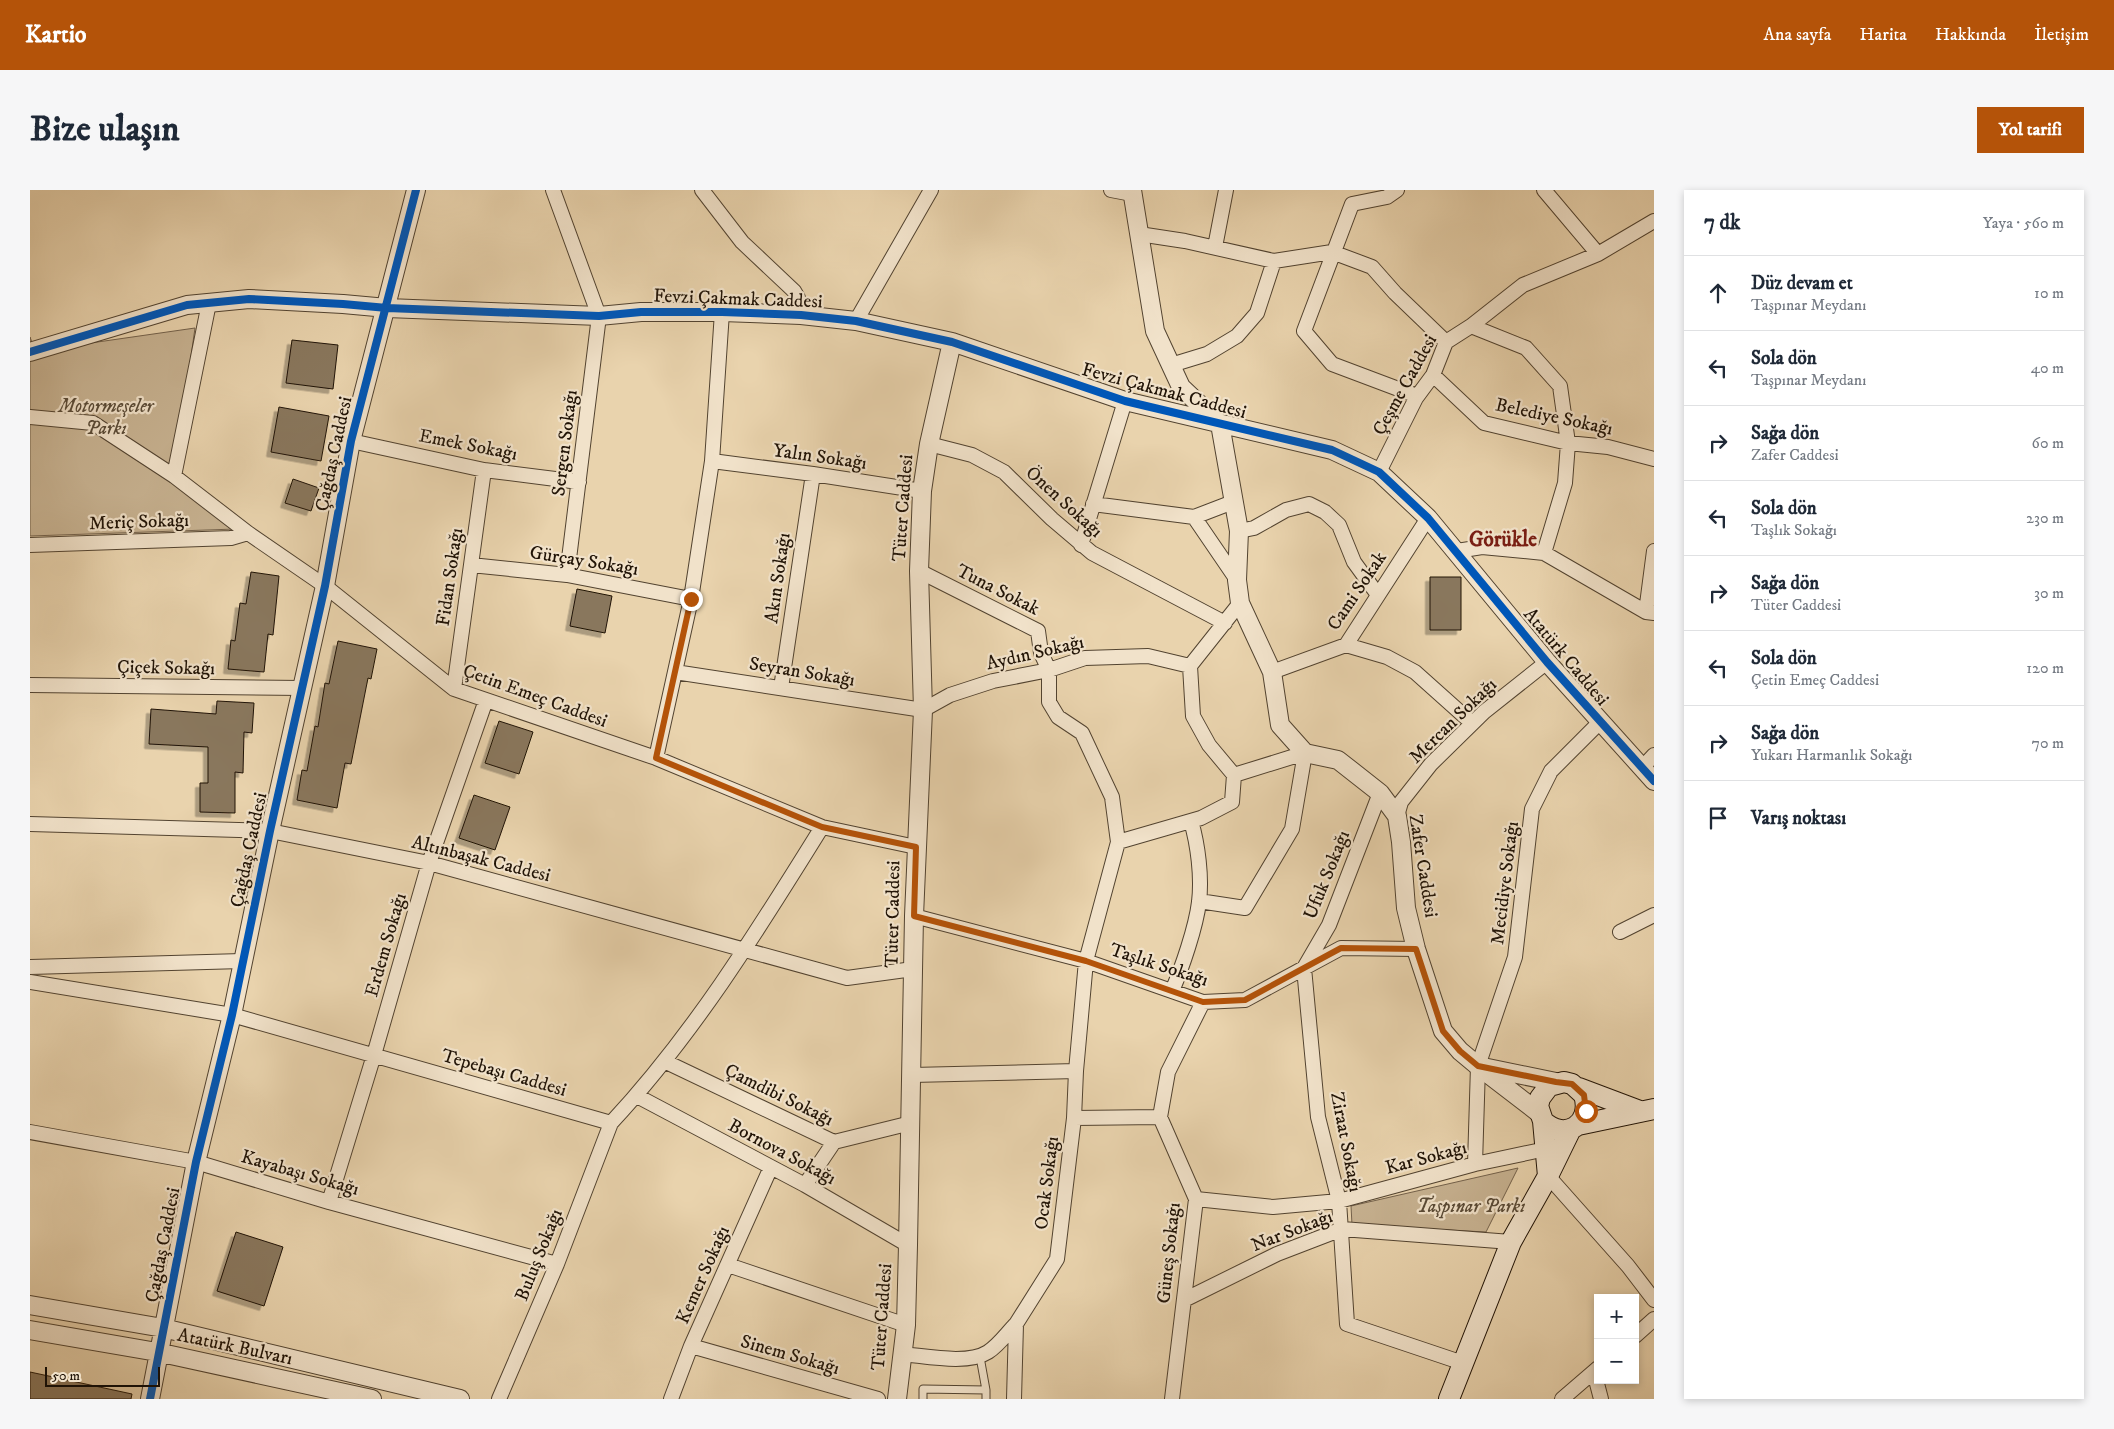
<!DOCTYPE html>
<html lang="tr">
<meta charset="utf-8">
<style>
body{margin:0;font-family:"IM FELL DW Pica",serif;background:#f6f6f7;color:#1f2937}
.controls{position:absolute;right:15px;bottom:15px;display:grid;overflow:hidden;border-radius:0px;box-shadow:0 2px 8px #0003}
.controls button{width:45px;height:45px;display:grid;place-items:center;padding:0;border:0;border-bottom:1px solid #e0e1e3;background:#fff;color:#1f2937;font:25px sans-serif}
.scale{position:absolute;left:15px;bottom:12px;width:115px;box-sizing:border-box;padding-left:5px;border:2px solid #201306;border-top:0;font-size:14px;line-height:18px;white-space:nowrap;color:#201306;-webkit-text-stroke:4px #f1e2ca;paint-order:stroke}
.stop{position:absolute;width:15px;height:15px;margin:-11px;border:4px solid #b45309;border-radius:50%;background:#fff}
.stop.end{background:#b45309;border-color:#fff;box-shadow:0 1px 5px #0008}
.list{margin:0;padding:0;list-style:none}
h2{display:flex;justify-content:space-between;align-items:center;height:65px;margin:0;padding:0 20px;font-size:21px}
h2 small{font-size:16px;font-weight:400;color:#747a83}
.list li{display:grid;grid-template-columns:32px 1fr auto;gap:15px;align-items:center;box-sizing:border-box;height:75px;padding:0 20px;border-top:1px solid #e0e1e3}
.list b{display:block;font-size:19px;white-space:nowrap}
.list p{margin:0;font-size:16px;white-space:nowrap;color:#747a83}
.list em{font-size:16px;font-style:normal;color:#747a83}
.icon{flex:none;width:28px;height:28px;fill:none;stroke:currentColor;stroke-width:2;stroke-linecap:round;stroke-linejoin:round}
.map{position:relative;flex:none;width:1624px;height:1209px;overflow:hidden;border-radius:0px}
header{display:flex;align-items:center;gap:30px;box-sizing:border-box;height:70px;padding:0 25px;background:#b45309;color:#fff}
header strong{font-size:24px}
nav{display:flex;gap:28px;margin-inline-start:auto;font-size:18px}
.intro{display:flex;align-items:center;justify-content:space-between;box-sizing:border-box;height:120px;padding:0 30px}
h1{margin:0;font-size:35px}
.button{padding:12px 22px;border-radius:0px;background:#b45309;color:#fff;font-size:18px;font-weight:700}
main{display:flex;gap:30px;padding:0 30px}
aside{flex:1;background:#fff;border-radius:0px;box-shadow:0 2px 8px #0003}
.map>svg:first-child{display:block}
</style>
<header>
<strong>Kartio</strong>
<nav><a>Ana sayfa</a><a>Harita</a><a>Hakkında</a><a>İletişim</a></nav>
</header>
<div class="intro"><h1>Bize ulaşın</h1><a class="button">Yol tarifi</a></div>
<main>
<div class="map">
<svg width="1624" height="1209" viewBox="0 0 1624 1209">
<defs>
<filter id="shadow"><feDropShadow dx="-4.5" dy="4.5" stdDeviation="0" flood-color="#0004"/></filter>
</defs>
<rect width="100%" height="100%" fill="#e9d3ad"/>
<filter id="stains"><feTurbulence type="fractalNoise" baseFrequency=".004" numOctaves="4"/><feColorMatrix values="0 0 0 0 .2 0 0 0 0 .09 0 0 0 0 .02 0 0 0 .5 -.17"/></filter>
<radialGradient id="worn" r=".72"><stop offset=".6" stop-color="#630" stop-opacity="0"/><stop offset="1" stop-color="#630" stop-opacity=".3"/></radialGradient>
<path fill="#c7b291" stroke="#74624c" d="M 165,138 L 144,286 L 206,339 L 0,346 L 0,147 L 5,161 Z
M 1488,978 L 1456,1042 L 1322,1035 L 1321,1016 Z"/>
<path fill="#89775d" stroke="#201306" filter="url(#shadow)" d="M 262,150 L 308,155 L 303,199 L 256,193 Z
M 249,217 L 299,226 L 291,271 L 241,262 Z
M 263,289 L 289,298 L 281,321 L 255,313 Z
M 221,382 L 249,386 L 243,445 L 238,444 L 234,482 L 198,479 L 201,450 L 205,451 L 210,413 L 216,414 Z
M 1400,387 L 1431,387 L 1431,440 L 1400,440 Z
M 547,399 L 582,406 L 575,443 L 540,436 Z
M 308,451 L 347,459 L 341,489 L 338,488 L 321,574 L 315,573 L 307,618 L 267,610 L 272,580 L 277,581 L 285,536 L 288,537 L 295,493 L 299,494 Z
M 187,511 L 224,513 L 222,543 L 214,542 L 213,583 L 205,582 L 205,623 L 170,622 L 170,593 L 178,593 L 178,557 L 119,554 L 121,519 L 186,524 Z
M 469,531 L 503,542 L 489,584 L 455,573 Z
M 444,605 L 480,617 L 465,660 L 429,648 Z
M 206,1042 L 253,1057 L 234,1116 L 187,1101 Z
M 0,1182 L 102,1204 L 101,1209 L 0,1209 Z"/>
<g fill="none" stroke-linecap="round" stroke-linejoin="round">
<g stroke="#524330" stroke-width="9">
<path id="service" d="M 950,1167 L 956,1200 L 956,1209
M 893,1209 L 893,1199 L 956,1200"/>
</g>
<g stroke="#524330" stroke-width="16">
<path id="minor" d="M 523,0 L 569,126 L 537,385
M 672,0 L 712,52 L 764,101 L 768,108 L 771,125
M 1081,0 L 1102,4
M 1367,0 L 1357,7 L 1322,14 L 1274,141 L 1302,174 L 1387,206
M 1514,0 L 1568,64
M 1109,44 L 1155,51 L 1244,71 L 1302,62 L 1342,77 L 1365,103 L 1416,152
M 1185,57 L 1196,0
M 826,131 L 901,0
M 1441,136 L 1496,158 L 1530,196 L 1538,253 L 1535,293 L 1514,363
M 1141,175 L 1177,164 L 1207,146 L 1227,123 L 1244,71
M 1403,185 L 1454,233 L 1538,253 L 1578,257 L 1624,269
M 0,227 L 63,233 L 144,286 L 218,343 L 295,396 L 424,499 L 626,568 L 792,637 L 886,657
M 321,251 L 454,280 L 549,292
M 899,254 L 942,265 L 974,282 L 1022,329 L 1062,363 L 1195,433
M 682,271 L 783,284 L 892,301
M 1349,282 L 1386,208 L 1403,185 L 1416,152 L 1441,136 L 1493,95 L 1568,64 L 1624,31
M 144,286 L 179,113
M 1063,314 L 1164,327 L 1203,312
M 1164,327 L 1207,390
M 1209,341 L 1224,338 L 1256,320 L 1279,314 L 1295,322 L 1309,335 L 1324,372 L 1348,405
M 0,355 L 201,348 L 218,343
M 1051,355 L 1095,211
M 1427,361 L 1452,357 L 1514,363 L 1616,422 L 1624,423
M 441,375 L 537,385 L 661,409
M 889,381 L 1008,441 L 1011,463 L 1019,480 L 1019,512 L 1028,527 L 1052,543 L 1082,607 L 1088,652
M 1616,422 L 1624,361
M 1316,455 L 1357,467 L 1385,482 L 1442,533
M 645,482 L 893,520 L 920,505 L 963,491 L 1019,480 L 1055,468 L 1118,466 L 1160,476
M 1242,482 L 1316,455 L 1398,328
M 0,495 L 272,498
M 751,498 L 783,284
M 424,499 L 454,280
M 626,568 L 661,409 L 682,271 L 692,122
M 1612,578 L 1624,565
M 1204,585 L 1179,555 L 1163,526 L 1160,476 L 1210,413
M 1350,603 L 1299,735 L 1274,778 L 1288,927 L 1309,1011 L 1317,1134 L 1433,1173
M 1367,626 L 1371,612 L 1401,574 L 1454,522 L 1517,472
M 0,634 L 240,641 L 399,673 L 817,788 L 883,779
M 884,726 L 1056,771 L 1173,812 L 1215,810 L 1311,758 L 1386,759
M 1590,742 L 1624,725
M 0,777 L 212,771
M 0,792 L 202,825 L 581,933 C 664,844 728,740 792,637
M 1142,801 C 1152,778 1166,737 1169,712 C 1172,687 1168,655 1161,631
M 634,871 L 804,952 L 881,933
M 882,885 L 1046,881
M 607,906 L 775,995 L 878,1055
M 1130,927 L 1166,1009 L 1142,1209
M 1044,928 L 1130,927 L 1138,882 L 1173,812
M 0,942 L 166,972 L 299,1012 L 527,1074
M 1445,974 L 1448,876 L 1485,767 L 1502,619 L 1521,581 L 1570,532
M 1518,986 L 1598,1076 L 1624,1110
M 775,995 L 804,952
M 1166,1009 L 1243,1017 L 1309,1011 L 1445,974 L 1516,959
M 299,1012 L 344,865 L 399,673 L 456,510
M 698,1075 L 876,1135
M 1154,1110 L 1247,1064 L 1312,1039 L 1481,1052
M 1605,1146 L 1624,1129
M 661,1156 L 848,1209
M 872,1164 C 896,1166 938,1175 958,1162 C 969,1155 977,1143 986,1134
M 1564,1182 L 1571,1209
M 469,1209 L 527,1074 L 581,933
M 641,1209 L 661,1156 L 741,977
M 984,1209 L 986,1134 L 1027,1069 L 1044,928 L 1046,881 L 1056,771 L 1088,652 L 1171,628 L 1202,612 L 1204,585 L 1275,563 L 1262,639 L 1215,718 L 1169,711
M 1532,1209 L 1568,1178"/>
</g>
<g stroke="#524330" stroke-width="20">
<path id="tertiary" d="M 1102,0 L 1125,141 L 1151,197 L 1190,234 L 1209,341 L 1207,390 L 1210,413 L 1242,482 L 1250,535 L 1275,563 L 1308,570 L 1350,603 L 1367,626 L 1371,652 L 1376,718 L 1386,759 L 1413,841 L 1430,861 L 1448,876 L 1509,923
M 0,162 L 157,115 L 219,109 L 313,114 L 357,118 L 569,126 L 611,122 L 692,122 L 771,125 L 826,131 L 922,152 L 1095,211 L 1302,260 L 1349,282 L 1398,328 L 1517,472 L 1624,591
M 1453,877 L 1526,892
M 0,1115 L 133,1138 L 430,1209
M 0,1140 L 127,1162 L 342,1209
M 120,1209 L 166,972 L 202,825 L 240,641 L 295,396 L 321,251 L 386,0
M 867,1209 L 876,1135 L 878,1055 L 884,726 L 893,520 L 889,381 L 892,301 L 899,254 L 922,152"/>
</g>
<g stroke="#201306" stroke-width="22">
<path id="secondary" d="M 1549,898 L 1610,921
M 1513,931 C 1535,952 1563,934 1554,905 L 1542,894 L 1534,892 L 1519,896 L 1510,908 L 1508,916 L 1513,931 L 1518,986
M 1548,935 L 1624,919
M 1419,1209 L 1481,1052 L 1518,986 L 1541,939"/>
</g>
<use href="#service" stroke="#f1e2ca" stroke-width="7"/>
<use href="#minor" stroke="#f1e2ca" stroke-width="14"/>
<use href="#tertiary" stroke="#f1e2ca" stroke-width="18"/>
<use href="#secondary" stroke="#f1e2ca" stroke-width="20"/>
<g stroke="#f1e2ca" stroke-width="11">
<path id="cycleway" d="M 0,162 L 157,115 L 219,109 L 313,114 L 357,118 L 569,126 L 611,122 L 692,122 L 771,125 L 826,131 L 922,152 L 1095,211 L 1302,260 L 1349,282 L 1398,328 L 1517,472 L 1624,591
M 120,1209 L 166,972 L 202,825 L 240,641 L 295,396 L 321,251 L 386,0"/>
</g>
<use href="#cycleway" stroke="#0057b8" stroke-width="8"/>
</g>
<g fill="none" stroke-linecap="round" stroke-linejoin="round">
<path stroke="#b45309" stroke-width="6" d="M 661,409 L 626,568 L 792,637 L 886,657 L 884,726 L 1056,771 L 1173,812 L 1215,810 L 1311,758 L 1386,759 L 1413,841 L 1430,861 L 1448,876 L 1526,892 L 1542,894 L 1554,905 L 1556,921"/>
</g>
<g text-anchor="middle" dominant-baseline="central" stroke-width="4.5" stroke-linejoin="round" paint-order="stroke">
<g font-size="19" fill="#201306" stroke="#f1e2ca">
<text transform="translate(708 109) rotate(2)">Fevzi Çakmak Caddesi</text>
<text transform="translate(1375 195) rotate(-61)">Çeşme Caddesi</text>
<text transform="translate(1134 201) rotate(15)">Fevzi Çakmak Caddesi</text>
<text transform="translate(1524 227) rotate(12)">Belediye Sokağı</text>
<text transform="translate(535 253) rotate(-83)">Sergen Sokağı</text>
<text transform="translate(438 255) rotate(11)">Emek Sokağı</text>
<text transform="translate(304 264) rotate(-78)">Çağdaş Caddesi</text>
<text transform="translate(790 267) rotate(8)">Yalın Sokağı</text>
<text transform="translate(1034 312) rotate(42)">Önen Sokağı</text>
<text transform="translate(873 318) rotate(-86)">Tüter Caddesi</text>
<text transform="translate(109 332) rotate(-2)">Meriç Sokağı</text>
<text transform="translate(554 371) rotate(9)">Gürçay Sokağı</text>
<text transform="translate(420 387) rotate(-82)">Fidan Sokağı</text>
<text transform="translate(748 388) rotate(-82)">Akın Sokağı</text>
<text transform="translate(968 400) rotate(27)">Tuna Sokak</text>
<text transform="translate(1327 401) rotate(-56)">Cami Sokak</text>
<text transform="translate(1005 463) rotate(-13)">Aydın Sokağı</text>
<text transform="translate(1536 467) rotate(50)">Atatürk Caddesi</text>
<text transform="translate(136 478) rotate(1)">Çiçek Sokağı</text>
<text transform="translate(772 482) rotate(9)">Seyran Sokağı</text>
<text transform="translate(505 506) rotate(20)">Çetin Emeç Caddesi</text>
<text transform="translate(1423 531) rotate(-44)">Mercan Sokağı</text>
<text transform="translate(219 660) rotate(-78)">Çağdaş Caddesi</text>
<text transform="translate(451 669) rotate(14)">Altınbaşak Caddesi</text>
<text transform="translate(1393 676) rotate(81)">Zafer Caddesi</text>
<text transform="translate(1297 685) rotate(-68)">Ufuk Sokağı</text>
<text transform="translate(1475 693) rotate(-83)">Mecidiye Sokağı</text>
<text transform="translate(863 724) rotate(-89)">Tüter Caddesi</text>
<text transform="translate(356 755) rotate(-74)">Erdem Sokağı</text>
<text transform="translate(1129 775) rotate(18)">Taşlık Sokağı</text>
<text transform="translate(474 883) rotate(16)">Tepebaşı Caddesi</text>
<text transform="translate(749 905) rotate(26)">Çamdibi Sokağı</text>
<text transform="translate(1316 952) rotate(79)">Ziraat Sokağı</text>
<text transform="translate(752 962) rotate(28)">Bornova Sokağı</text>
<text transform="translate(1396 968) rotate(-15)">Kar Sokağı</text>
<text transform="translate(270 983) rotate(16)">Kayabaşı Sokağı</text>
<text transform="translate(1017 993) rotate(-83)">Ocak Sokağı</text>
<text transform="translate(1262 1041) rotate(-21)">Nar Sokağı</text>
<text transform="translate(133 1055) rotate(-79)">Çağdaş Caddesi</text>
<text transform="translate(1139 1063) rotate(-84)">Güneş Sokağı</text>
<text transform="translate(509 1065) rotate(-68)">Buluş Sokağı</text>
<text transform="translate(673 1085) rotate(-66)">Kemer Sokağı</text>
<text transform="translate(852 1127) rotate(-86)">Tüter Caddesi</text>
<text transform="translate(205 1157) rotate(12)">Atatürk Bulvarı</text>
<text transform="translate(760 1165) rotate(16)">Sinem Sokağı</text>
</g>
<g font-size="19" font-style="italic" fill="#5a4b37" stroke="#f1e2ca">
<text x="76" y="216">Motormeşeler<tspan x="76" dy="22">Parkı</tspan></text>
<text x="1441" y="1016">Taşpınar Parkı</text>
</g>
<g font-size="21" font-weight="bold" fill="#7a1f14" stroke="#f1e2ca">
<text x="1473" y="350">Görükle</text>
</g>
</g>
<rect width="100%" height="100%" filter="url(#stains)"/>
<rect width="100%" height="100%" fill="url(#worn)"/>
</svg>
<div class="controls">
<button>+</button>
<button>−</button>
</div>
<div class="scale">50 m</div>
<div class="stop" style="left:1556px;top:921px"></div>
<div class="stop end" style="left:661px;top:409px"></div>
</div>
<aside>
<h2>7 dk<small>Yaya · 560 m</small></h2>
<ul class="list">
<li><svg class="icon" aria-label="ahead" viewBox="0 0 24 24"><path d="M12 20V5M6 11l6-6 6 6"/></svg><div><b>Düz devam et</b><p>Taşpınar Meydanı</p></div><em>10 m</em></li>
<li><svg class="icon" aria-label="left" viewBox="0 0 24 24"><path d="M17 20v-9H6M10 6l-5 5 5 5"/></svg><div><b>Sola dön</b><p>Taşpınar Meydanı</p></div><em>40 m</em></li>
<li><svg class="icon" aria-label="right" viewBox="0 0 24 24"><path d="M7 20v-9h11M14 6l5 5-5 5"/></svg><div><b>Sağa dön</b><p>Zafer Caddesi</p></div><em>60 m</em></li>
<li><svg class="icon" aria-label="left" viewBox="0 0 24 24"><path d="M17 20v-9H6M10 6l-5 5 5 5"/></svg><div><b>Sola dön</b><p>Taşlık Sokağı</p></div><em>230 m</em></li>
<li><svg class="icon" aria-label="right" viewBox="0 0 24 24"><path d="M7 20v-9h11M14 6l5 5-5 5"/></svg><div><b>Sağa dön</b><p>Tüter Caddesi</p></div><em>30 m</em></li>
<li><svg class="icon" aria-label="left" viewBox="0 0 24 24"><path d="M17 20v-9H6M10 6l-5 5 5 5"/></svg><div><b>Sola dön</b><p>Çetin Emeç Caddesi</p></div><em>120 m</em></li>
<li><svg class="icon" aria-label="right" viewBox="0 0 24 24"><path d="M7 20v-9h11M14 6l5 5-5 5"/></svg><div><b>Sağa dön</b><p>Yukarı Harmanlık Sokağı</p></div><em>70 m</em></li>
<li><svg class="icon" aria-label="arrive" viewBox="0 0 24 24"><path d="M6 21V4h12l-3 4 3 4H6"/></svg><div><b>Varış noktası</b></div></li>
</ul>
</aside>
</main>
